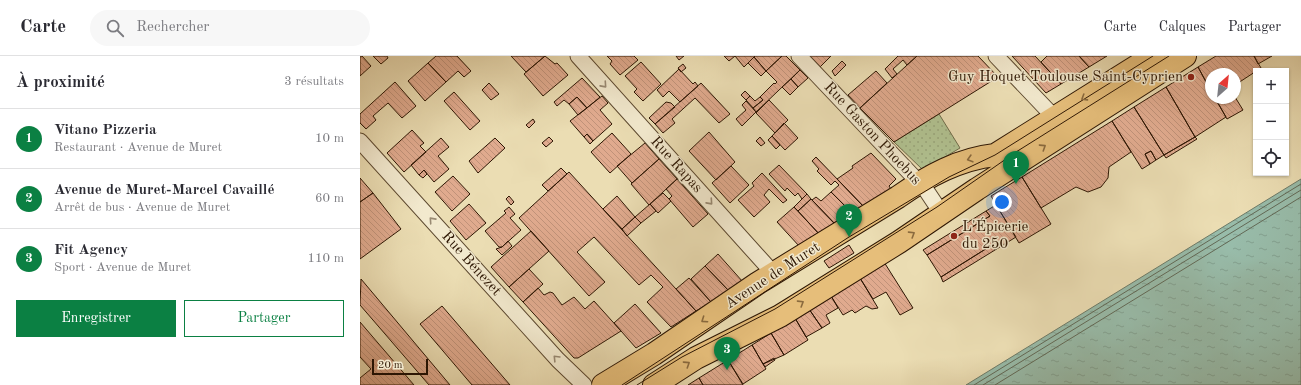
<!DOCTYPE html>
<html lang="fr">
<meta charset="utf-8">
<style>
body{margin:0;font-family:"Old Standard TT",serif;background:#f7f7f7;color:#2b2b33}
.controls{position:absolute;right:12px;top:12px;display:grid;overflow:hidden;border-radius:0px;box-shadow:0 1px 3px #0004}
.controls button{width:36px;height:36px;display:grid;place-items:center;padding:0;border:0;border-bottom:1px solid #e1e1e2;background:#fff;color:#2b2b33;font:20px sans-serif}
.compass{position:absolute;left:845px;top:12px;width:36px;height:36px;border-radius:50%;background:#fff;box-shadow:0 1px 3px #0004;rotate:27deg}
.scale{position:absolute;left:12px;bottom:10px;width:56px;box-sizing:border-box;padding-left:4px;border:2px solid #2d1603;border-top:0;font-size:11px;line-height:14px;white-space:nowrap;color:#2d1603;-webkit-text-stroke:3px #f2e9ce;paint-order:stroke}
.you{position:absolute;left:642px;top:146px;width:14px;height:14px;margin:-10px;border:3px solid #fff;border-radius:50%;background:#1a73e8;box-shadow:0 0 0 6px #1a73e833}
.badge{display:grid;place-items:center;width:26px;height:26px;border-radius:50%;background:#0b8043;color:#fff;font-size:13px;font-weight:700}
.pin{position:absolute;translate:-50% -33px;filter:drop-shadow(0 1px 2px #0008)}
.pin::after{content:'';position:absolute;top:21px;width:14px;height:12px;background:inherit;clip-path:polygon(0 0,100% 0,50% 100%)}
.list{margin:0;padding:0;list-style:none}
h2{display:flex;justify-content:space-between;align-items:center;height:52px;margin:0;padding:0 16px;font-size:17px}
h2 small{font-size:13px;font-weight:400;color:#7c7c81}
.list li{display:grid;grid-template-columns:26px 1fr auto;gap:12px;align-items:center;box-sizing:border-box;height:60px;padding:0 16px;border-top:1px solid #e1e1e2}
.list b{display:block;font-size:15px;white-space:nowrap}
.list p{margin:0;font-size:13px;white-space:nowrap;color:#7c7c81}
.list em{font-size:13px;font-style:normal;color:#7c7c81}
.actions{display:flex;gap:8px;padding:12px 16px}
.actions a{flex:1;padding:9px 0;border:1px solid #0b8043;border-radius:0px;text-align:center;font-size:14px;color:#0b8043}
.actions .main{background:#0b8043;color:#fff}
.icon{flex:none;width:22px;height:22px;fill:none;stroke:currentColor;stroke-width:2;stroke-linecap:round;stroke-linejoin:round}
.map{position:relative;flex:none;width:941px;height:329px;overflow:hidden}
header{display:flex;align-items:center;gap:24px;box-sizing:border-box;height:56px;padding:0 20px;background:#fff;border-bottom:1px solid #e1e1e2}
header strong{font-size:19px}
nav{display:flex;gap:22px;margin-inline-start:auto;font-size:14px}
.search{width:280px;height:36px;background:#f7f7f7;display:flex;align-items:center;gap:10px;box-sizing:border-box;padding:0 14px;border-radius:22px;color:#7c7c81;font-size:15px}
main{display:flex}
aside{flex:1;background:#fff}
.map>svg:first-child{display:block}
</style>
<header>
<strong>Carte</strong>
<div class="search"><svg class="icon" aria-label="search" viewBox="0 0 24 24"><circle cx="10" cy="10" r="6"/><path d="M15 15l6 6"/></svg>Rechercher</div>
<nav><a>Carte</a><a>Calques</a><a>Partager</a></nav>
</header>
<main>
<aside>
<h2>À proximité<small>3 résultats</small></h2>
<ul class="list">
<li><span class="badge">1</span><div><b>Vitano Pizzeria</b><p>Restaurant · Avenue de Muret</p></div><em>10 m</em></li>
<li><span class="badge">2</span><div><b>Avenue de Muret-Marcel Cavaillé</b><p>Arrêt de bus · Avenue de Muret</p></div><em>60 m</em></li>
<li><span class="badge">3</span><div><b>Fit Agency</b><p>Sport · Avenue de Muret</p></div><em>110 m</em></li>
</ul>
<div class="actions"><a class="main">Enregistrer</a><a>Partager</a></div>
</aside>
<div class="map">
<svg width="941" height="329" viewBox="0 0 941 329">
<defs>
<pattern id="green-dots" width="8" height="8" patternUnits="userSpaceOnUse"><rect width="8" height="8" fill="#b1c291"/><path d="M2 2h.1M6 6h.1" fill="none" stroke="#99a67b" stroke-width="1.8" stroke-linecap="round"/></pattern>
<pattern id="water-ripples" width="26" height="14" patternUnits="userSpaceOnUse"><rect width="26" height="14" fill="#98bcaa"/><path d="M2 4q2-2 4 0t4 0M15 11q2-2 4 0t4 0" fill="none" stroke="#83a191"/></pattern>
<pattern id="building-back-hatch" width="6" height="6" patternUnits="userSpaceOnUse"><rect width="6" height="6" fill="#e0aa8e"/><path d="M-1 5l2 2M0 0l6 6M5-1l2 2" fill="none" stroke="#c09279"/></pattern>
</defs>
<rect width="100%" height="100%" fill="#ebddb3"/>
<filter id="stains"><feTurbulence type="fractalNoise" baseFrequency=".005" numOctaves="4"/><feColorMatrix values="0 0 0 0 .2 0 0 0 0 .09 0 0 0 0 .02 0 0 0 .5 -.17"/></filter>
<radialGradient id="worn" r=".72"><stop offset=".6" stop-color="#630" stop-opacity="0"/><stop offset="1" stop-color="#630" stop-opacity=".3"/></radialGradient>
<path fill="url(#green-dots)" stroke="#6f6c4a" d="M 579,58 L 600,92 L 563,114 L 534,86 Z"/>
<path fill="url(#water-ripples)" stroke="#6d7a67" d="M 941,123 L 941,329 L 606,329 Z"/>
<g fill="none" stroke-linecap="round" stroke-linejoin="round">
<path stroke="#626956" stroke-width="1" d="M 614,329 L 941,128
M 623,329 L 941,134
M 635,329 L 941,141"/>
</g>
<path fill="url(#building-back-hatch)" stroke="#2d1603" d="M 2,0 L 11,10 L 0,20 L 0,1 Z
M 13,0 L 27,0 L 28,2 L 21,8 Z
M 76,0 L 97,0 L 111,15 L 104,21 L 98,15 L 86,26 L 68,7 Z
M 151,0 L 185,0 L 166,16 Z
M 185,0 L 195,8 L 197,7 L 208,19 L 183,40 L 164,18 Z
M 247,0 L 274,0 L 278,4 L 260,19 L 250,8 L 252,5 Z
M 316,0 L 324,0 L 319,4 Z
M 364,0 L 375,0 L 369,5 Z
M 375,0 L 395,0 L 384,11 Z
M 395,0 L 422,0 L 406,15 L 394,1 Z
M 422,0 L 426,0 L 440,14 L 396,56 L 393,52 L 403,44 L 400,41 L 414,27 L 415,28 L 417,26 L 406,15 Z
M 450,0 L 471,0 L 460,11 Z
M 538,0 L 557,0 L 547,9 L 543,4 L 533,13 L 537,18 L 532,22 L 525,13 Z
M 557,0 L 618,0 L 638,21 L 534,86 L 500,52 Z
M 652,0 L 675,0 L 701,28 L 686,37 Z
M 687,0 L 719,0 L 729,11 L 701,28 L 681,6 Z
M 719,0 L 747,0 L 729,11 Z
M 856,0 L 894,0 L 901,12 L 875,29 L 875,18 L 851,18 L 851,35 L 838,11 Z
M 894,0 L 912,0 L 898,8 Z
M 394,1 L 406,15 L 401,20 L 388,7 Z
M 482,5 L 486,9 L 475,20 L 472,15 Z
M 281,6 L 301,28 L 283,45 L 274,36 L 277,33 L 265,20 Z
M 68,7 L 86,26 L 65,45 L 48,25 Z
M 323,8 L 326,12 L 321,16 L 318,12 Z
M 838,11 L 851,35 L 851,42 L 855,42 L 866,61 L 835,81 L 806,31 Z
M 319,13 L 333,28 L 335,26 L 338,30 L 320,46 L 309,35 L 303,41 L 297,34 Z
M 440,14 L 448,22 L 438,31 L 431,23 Z
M 516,15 L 527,27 L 500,52 L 488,39 Z
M 222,22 L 240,41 L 227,52 L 217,41 L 209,48 L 204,44 L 197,50 L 194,46 Z
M 431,23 L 438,31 L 430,39 L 422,31 Z
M 35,26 L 56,50 L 42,62 L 28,47 L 13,60 L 16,64 L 6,73 L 0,67 L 0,58 Z
M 129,27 L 139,38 L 131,44 L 122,34 Z
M 341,27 L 370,58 L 359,67 L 335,42 L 312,63 L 315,67 L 303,77 L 295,68 Z
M 806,31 L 835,81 L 804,99 L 774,51 Z
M 385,35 L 390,40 L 386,44 L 381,39 Z
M 94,36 L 120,65 L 110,74 L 84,45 Z
M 242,40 L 248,47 L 240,54 L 252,68 L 233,85 L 227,78 L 224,81 L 210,65 Z
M 390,40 L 395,45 L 400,41 L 403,44 L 393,52 L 386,44 Z
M 217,41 L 227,52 L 218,59 L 209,48 Z
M 875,41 L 883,54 L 867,63 L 855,42 Z
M 409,44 L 428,64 L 415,77 L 396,57 Z
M 386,45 L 396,56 L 382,70 L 376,63 L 386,54 L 382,49 Z
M 306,46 L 311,47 L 315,51 L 295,68 L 289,62 Z
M 774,51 L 804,99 L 796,104 L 791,95 L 785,98 L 790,108 L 782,113 L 752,65 Z
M 173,63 L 175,66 L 169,72 L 166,69 Z
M 752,65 L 771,96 L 749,111 L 748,122 L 741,131 L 728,136 L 716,131 L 681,152 L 662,121 Z
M 424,67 L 438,82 L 425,94 L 412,80 Z
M 52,74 L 64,87 L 60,90 L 66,96 L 44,116 L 27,97 Z
M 349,76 L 375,106 L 356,124 L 329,95 Z
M 252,77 L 271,98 L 250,117 L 231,96 Z
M 227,78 L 233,85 L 230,88 L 224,81 Z
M 412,80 L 420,89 L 416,93 L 408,84 Z
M 189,81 L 193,85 L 186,91 L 182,87 Z
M 400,81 L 405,87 L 401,90 L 396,85 Z
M 835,81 L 837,83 L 806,102 L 804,99 Z
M 81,82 L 89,91 L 78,100 L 89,113 L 74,126 L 64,114 L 59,119 L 51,109 Z
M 135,82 L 145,92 L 118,117 L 109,105 Z
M 285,87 L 299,103 L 272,127 L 257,110 Z
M 791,95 L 796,104 L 790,108 L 785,98 Z
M 511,97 L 536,123 L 529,130 L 532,135 L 504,151 L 477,123 L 493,112 L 492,110 Z
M 456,101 L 481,127 L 504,151 L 493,158 L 471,136 L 479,129 L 475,125 L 471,129 L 457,115 L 459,113 L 452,105 Z
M 299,103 L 317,123 L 289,149 L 271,128 Z
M 419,109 L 447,138 L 442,143 L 438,137 L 435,140 L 427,132 L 425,135 L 409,118 Z
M 371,110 L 389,129 L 370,147 L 352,127 Z
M 201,112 L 207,118 L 188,135 L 182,129 Z
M 64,114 L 67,118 L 63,122 L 59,119 Z
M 209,116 L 316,233 L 336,255 L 311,271 L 287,246 L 303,231 L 291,219 L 279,229 L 234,181 L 217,196 L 245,226 L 229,240 L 159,162 Z
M 402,117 L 427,144 L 423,147 L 409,133 L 404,139 L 410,146 L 394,161 L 378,144 L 394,130 L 392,127 Z
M 93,120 L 110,138 L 92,155 L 75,136 Z
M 662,121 L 691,168 L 659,187 L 631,140 Z
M 0,122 L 13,137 L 0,146 Z
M 317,123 L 348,158 L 333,171 L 309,143 L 312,140 L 306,133 Z
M 471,136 L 493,158 L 476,169 L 452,144 L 456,141 L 461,145 Z
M 13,137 L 41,173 L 0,203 L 0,146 Z
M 303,137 L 311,145 L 298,157 L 290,148 Z
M 447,138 L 451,143 L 438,155 L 434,151 Z
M 149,140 L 154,146 L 151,149 L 146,143 Z
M 257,140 L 275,161 L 262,173 L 243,153 Z
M 451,143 L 476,169 L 460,179 L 438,155 Z
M 109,148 L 126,167 L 106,184 L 90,165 Z
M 290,148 L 296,155 L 281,167 L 275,161 Z
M 636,149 L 656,181 L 635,194 L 632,189 L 581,221 L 567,199 L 630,160 L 626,155 Z
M 149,151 L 155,158 L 150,162 L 161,174 L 142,191 L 139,191 L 125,175 L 146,157 L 144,155 Z
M 434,151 L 460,179 L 440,191 L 417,166 Z
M 626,155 L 630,160 L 567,199 L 563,194 Z
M 275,161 L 281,167 L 267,180 L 262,173 Z
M 171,175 L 189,195 L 149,231 L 131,211 Z
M 148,185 L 152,190 L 142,199 L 136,193 L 142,191 Z
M 489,189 L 494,197 L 469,212 L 464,205 Z
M 632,189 L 635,194 L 583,226 L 581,221 Z
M 358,198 L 383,226 L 369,235 L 345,210 Z
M 524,206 L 553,252 L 540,259 L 526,236 L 513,243 L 500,222 Z
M 345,210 L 369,235 L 351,246 L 331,223 Z
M 169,213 L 183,228 L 163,246 L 149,231 Z
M 329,222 L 351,246 L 336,255 L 316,233 Z
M 500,222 L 518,252 L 512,253 L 506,250 L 495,257 L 492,254 L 483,259 L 471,240 Z
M 1,223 L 90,329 L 69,329 L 0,249 Z
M 178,232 L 184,239 L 190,236 L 193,237 L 202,249 L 214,241 L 225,253 L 234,245 L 261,275 L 218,302 L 214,302 L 163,246 Z
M 471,240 L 478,252 L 466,259 L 470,267 L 462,272 L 449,253 Z
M 275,248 L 301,277 L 276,292 L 254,267 Z
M 82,250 L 150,329 L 112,329 L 60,268 Z
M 449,253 L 462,272 L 446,281 L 435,262 Z
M 435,262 L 448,284 L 424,299 L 411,277 Z
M 0,266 L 54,329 L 0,329 L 0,322 L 11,313 L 0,301 Z
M 411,277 L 424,299 L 403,308 L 392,289 Z
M 392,289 L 406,313 L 383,328 L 368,304 Z
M 414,302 L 415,304 L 405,311 L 403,308 Z
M 368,304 L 383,329 L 343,329 L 339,322 Z
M 339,322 L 343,329 L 328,329 Z"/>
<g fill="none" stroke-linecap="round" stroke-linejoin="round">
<g stroke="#5c482f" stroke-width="17">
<path id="street" d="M 218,0 L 414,218
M 439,0 L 566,134 L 582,158
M 636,0 L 694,61
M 0,85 L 198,304 L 224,329"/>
</g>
<g stroke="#2d1603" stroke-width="24">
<path id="primary" d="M 243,329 L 294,298 L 398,227 L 538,141 C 568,120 599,103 635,99 L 793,0
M 294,329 L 336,302 L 420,260 L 539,186 L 617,133 L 825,0"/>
</g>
<use href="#street" stroke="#f2e9ce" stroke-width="15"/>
<use href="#primary" stroke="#e6be7a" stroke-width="22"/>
<path stroke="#2d1603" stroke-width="1" d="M 262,329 L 489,181 L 589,121 L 635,99 L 793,0
M 277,329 L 322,301 L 415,253 L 577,151 L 656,96 L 809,0"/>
</g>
<defs><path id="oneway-chevron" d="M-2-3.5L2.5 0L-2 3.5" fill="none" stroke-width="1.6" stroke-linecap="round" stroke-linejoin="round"/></defs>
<g stroke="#998a73">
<use href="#oneway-chevron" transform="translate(244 29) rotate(48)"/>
<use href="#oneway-chevron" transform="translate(350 146) rotate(48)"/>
<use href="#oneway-chevron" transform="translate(72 164) rotate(-132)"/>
<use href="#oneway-chevron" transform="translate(196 302) rotate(-134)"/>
</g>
<g stroke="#8a6a3e">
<use href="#oneway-chevron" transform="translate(724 42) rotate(148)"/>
<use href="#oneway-chevron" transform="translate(683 91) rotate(-33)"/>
<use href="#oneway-chevron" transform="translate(610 103) rotate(164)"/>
<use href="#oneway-chevron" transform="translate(552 178) rotate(-32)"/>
<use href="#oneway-chevron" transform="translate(441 247) rotate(-32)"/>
<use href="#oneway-chevron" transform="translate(344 264) rotate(146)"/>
<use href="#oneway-chevron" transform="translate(327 308) rotate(-33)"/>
</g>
<g fill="#8f2418" stroke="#f2e9ce" stroke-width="1.5">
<circle cx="831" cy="21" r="4"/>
<circle cx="594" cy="180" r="4"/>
</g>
<g text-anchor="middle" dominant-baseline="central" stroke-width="3" stroke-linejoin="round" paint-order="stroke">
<g font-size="15" fill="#2d1603" stroke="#f2e9ce" text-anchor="end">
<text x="823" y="21">Guy Hoquet Toulouse Saint-Cyprien</text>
<text x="602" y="171" text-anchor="start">L'Épicerie<tspan x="602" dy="17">du 250</tspan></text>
</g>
<g font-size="15" fill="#2d1603" stroke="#f2e9ce">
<text transform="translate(512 78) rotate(47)">Rue Gaston Phoebus</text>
<text transform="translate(316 109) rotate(48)">Rue Rapas</text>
<text transform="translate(111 208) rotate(48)">Rue Bénezet</text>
<text transform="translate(413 220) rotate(-33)">Avenue de Muret</text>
</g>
</g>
<rect width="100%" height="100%" filter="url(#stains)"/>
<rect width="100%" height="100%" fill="url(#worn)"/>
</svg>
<div class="controls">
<button>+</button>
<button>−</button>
<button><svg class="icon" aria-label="locate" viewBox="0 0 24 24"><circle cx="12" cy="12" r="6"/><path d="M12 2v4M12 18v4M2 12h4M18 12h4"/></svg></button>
</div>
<svg class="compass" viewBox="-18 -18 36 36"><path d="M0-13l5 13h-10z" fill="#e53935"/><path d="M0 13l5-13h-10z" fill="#7c7c81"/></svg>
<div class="scale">20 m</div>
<div class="you"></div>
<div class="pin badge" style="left:656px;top:128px">1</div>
<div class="pin badge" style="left:489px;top:181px">2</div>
<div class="pin badge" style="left:367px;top:314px">3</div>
</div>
</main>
